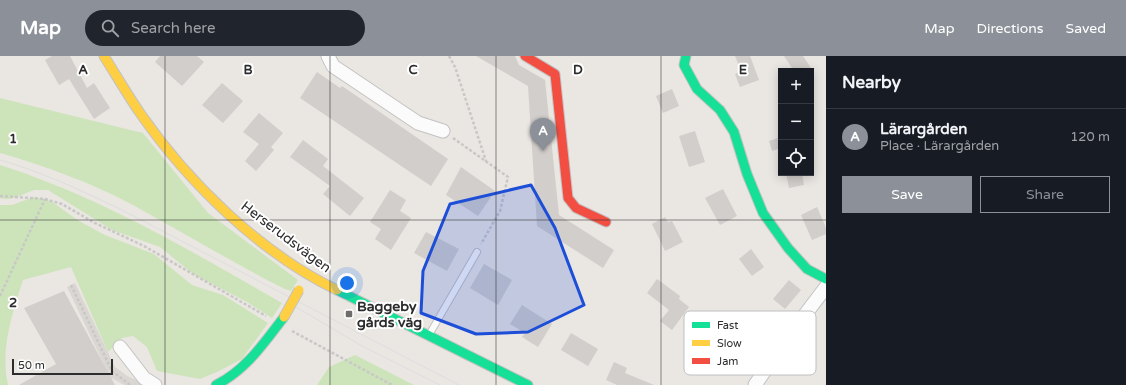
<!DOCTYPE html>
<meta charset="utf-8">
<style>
body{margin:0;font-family:"Varela Round",sans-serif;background:#20242c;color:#f1f3f6}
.controls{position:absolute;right:12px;top:12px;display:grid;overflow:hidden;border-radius:0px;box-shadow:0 2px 10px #0003}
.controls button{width:36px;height:36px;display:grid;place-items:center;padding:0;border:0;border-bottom:1px solid #363941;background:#171b24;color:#f1f3f6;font:20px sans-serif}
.scale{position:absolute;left:12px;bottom:10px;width:101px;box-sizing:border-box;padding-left:4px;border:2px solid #2c2c2c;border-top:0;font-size:11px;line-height:14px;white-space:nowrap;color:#2c2c2c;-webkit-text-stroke:3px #fff;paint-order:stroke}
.you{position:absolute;left:347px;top:227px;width:14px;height:14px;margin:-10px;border:3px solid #fff;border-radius:50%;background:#1a73e8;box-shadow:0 0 0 6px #1a73e833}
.badge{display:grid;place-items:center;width:26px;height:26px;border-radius:50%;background:#8c9099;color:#fff;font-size:13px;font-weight:700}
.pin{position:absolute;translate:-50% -33px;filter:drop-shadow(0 1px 2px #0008)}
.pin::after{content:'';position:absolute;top:21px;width:14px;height:12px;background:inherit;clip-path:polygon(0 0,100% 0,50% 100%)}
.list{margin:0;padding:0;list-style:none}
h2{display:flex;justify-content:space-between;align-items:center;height:52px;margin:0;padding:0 16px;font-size:17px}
h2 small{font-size:13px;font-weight:400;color:#9ea1a6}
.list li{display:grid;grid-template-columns:26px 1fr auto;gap:12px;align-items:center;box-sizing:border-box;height:56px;padding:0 16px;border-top:1px solid #363941}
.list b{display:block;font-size:15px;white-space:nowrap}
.list p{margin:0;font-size:13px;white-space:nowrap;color:#9ea1a6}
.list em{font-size:13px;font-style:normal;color:#9ea1a6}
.actions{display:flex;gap:8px;padding:12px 16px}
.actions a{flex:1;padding:9px 0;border:1px solid #8c9099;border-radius:0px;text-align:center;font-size:14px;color:#8c9099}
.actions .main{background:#8c9099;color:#fff}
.icon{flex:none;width:22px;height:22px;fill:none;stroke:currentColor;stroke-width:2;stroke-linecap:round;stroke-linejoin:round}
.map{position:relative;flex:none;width:826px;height:329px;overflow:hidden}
header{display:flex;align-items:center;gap:24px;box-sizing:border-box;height:56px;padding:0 20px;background:#8c9099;color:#fff}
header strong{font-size:19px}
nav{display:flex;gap:22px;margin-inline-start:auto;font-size:14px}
.search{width:280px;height:36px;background:#20242c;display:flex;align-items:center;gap:10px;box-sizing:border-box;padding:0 14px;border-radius:22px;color:#9ea1a6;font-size:15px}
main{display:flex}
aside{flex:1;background:#171b24}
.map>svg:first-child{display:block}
</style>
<header>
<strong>Map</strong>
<div class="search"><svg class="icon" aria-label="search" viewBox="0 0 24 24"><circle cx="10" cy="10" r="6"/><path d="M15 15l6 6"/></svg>Search here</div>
<nav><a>Map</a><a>Directions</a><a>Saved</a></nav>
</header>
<main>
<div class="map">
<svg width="826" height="329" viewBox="0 0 826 329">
<rect width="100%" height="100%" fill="#eae6e2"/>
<path fill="#cde4bb" d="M 0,42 L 143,77 L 208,157 L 298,224 L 291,235 L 285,233 C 233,207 184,177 133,149 C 92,127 45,110 0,97 Z
M 0,109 C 101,141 191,195 282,247 L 272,262 L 247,246 L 193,218 L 160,191 L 112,174 L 48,134 C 43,134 39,134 35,134 C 23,137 12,146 0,142 Z
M 34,141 L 51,145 L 79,165 L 105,179 L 154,198 L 192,229 L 223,239 L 268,267 L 242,303 L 217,316 L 200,323 L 157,315 L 147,291 L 133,280 L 122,282 L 108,296 L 71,211 L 23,224 C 12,258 0,294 8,329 L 0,329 L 0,149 L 12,149 Z
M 355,299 L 414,329 L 317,329 L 329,311 Z"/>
<path fill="#dad6d2" d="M 75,227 L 115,311 L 129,321 L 149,329 L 124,329 L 110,321 L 67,231 Z"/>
<path fill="#d1cecb" d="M 52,0 L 70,0 L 87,32 L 94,27 L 110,52 L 94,63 L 69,23 L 59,29 L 45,4 Z
M 160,0 L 197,0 L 204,6 L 182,30 L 155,6 Z
M 476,0 L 515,0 L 519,9 L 545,24 L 559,159 L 614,194 L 603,212 L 537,170 L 528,30 Z
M 735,0 L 750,0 L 759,24 L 740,31 L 735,18 L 741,15 Z
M 784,0 L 803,0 L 813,15 L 794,15 Z
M 317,16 L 340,32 L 342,30 L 448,103 L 431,130 L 300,42 Z
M 222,27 L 243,45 L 223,67 L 202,49 Z
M 672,33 L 679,50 L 663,57 L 656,40 Z
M 259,57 L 283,77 L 271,91 L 274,94 L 256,115 L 245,105 L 259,88 L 243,76 Z
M 695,75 L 705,106 L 689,111 L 679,80 Z
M 781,81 L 781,92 L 772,95 L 769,85 Z
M 303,84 L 328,103 L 323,110 L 364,142 L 350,160 L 323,138 L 330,130 L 290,101 Z
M 461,111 L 495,135 L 478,160 L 446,139 Z
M 786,117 L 802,117 L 804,129 L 789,132 Z
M 723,133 L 737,160 L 720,169 L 705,142 Z
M 390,134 L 406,144 L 400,155 L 411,162 L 391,194 L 375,183 L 381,173 L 370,166 Z
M 817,151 L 826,172 L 826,178 L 812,184 L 801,159 Z
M 665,161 L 668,166 L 672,165 L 683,186 L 665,195 L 652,168 Z
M 426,176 L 459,193 L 447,215 L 414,197 Z
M 751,193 L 764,211 L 752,220 L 739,203 Z
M 484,208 L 512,224 L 498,249 L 470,232 Z
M 657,223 L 680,240 L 679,243 L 689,251 L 672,274 L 660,265 L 669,254 L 647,237 Z
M 789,224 L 801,234 L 785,253 L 773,243 Z
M 64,235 L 115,329 L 19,329 L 56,308 L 24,252 Z
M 522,249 L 552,268 L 538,291 L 522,281 L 525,277 L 510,268 Z
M 571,277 L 598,293 L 588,310 L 561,294 Z
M 614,306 L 627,312 L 625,317 L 654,329 L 617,329 L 606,324 Z"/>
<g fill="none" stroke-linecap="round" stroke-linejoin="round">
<g stroke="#c3c2c3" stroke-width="8">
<path id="lane" d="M 429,279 L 477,196"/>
</g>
<g stroke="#c3c2c3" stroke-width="15">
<path id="street" d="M 328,0 L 333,10 L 418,67 L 443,75
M 120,291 L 144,322 L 155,329
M 755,329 L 785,285 L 826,231"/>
</g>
<g stroke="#c3c2c3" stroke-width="11">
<path id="fast" d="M 686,0 L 684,9 L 697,33 L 720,54 L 734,76 L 747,118 L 763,157 L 788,192 L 807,213 L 826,223
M 337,234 L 528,329
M 216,329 C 246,314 264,287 284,261"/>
</g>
<g stroke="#c3c2c3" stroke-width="11">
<path id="slow" d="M 104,0 C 116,19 127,38 140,57 C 188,126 260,197 337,234"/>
</g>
<g stroke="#c3c2c3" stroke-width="11">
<path id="jam" d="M 525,0 L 555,18 L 568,142 L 576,152 L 606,166"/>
</g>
<path stroke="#c8c8c7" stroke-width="2.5" stroke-dasharray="3 2" stroke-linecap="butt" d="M 449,0 L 455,11 L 486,105
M 453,82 L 508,121 L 500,155 L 481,188
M 0,140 L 45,143 L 62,148 L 95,167 L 144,190 L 266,260
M 71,229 L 112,315 L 130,329
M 0,240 L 45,143
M 292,275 L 392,329"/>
<use href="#lane" stroke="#fcfbfb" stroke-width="6"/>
<use href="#street" stroke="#fcfbfb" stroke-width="13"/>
<use href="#fast" stroke="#16e098" stroke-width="9"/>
<use href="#slow" stroke="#ffcf43" stroke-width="9"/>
<use href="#jam" stroke="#f24e42" stroke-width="9"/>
<path stroke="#dededf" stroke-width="1" d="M 0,104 C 43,116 82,135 122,154 L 459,329
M 291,248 L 362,290 L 440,329"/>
<g stroke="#c3c2c3" stroke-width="11" stroke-linecap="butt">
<path id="slow-bridge" d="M 284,261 L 299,234"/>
</g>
<use href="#slow-bridge" stroke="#ffcf43" stroke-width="9"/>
</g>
<path fill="#1d4ed8" fill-opacity="0.2" stroke="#1d4ed8" stroke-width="3" stroke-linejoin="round" d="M 531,129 L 555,172 L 584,249 L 528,276 L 476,278 L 421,257 L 423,215 L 450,148 Z"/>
<path fill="none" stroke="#2c2c2c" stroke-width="1" stroke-opacity="0.55" d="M 165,0 L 165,329M 330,0 L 330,329M 496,0 L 496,329M 661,0 L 661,329M 0,164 L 826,164"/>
<rect fill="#6e6d6c" stroke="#fff" stroke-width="1.5" x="345" y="254" width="8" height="8" rx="2"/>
<g text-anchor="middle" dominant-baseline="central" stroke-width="4" stroke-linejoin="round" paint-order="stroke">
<g font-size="14" fill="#2c2c2c" stroke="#fff">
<text transform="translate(286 181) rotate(37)">Herserudsvägen</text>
</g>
<g font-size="14" font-weight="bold" fill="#2c2c2c" stroke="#fff" text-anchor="start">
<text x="357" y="250">Baggeby<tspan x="357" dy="16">gårds väg</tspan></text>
</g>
</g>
<rect x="684" y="255" width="132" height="64" rx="6" fill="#fff" stroke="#c0c0c0" stroke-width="1"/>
<rect x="692" y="266" width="18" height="6" fill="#16e098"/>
<rect x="692" y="284" width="18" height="6" fill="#ffcf43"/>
<rect x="692" y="302" width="18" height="6" fill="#f24e42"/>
<g font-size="11" fill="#2c2c2c">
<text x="717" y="273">Fast</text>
<text x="717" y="291">Slow</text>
<text x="717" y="309">Jam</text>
</g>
<g font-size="13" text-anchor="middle" font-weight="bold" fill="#2c2c2c" stroke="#fff" stroke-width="4" stroke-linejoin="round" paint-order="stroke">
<text x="83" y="18">A</text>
<text x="248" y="18">B</text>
<text x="413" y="18">C</text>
<text x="578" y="18">D</text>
<text x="743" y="18">E</text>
<text x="13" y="87">1</text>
<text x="13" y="251">2</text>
</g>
</svg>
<div class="controls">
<button>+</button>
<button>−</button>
<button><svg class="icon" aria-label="locate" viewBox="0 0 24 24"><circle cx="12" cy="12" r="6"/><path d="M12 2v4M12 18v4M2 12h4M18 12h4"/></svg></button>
</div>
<div class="scale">50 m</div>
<div class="you"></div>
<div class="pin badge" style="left:543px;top:95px">A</div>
</div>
<aside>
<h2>Nearby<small></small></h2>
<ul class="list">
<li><span class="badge">A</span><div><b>Lärargården</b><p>Place · Lärargården</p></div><em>120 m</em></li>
</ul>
<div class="actions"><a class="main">Save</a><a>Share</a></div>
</aside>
</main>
